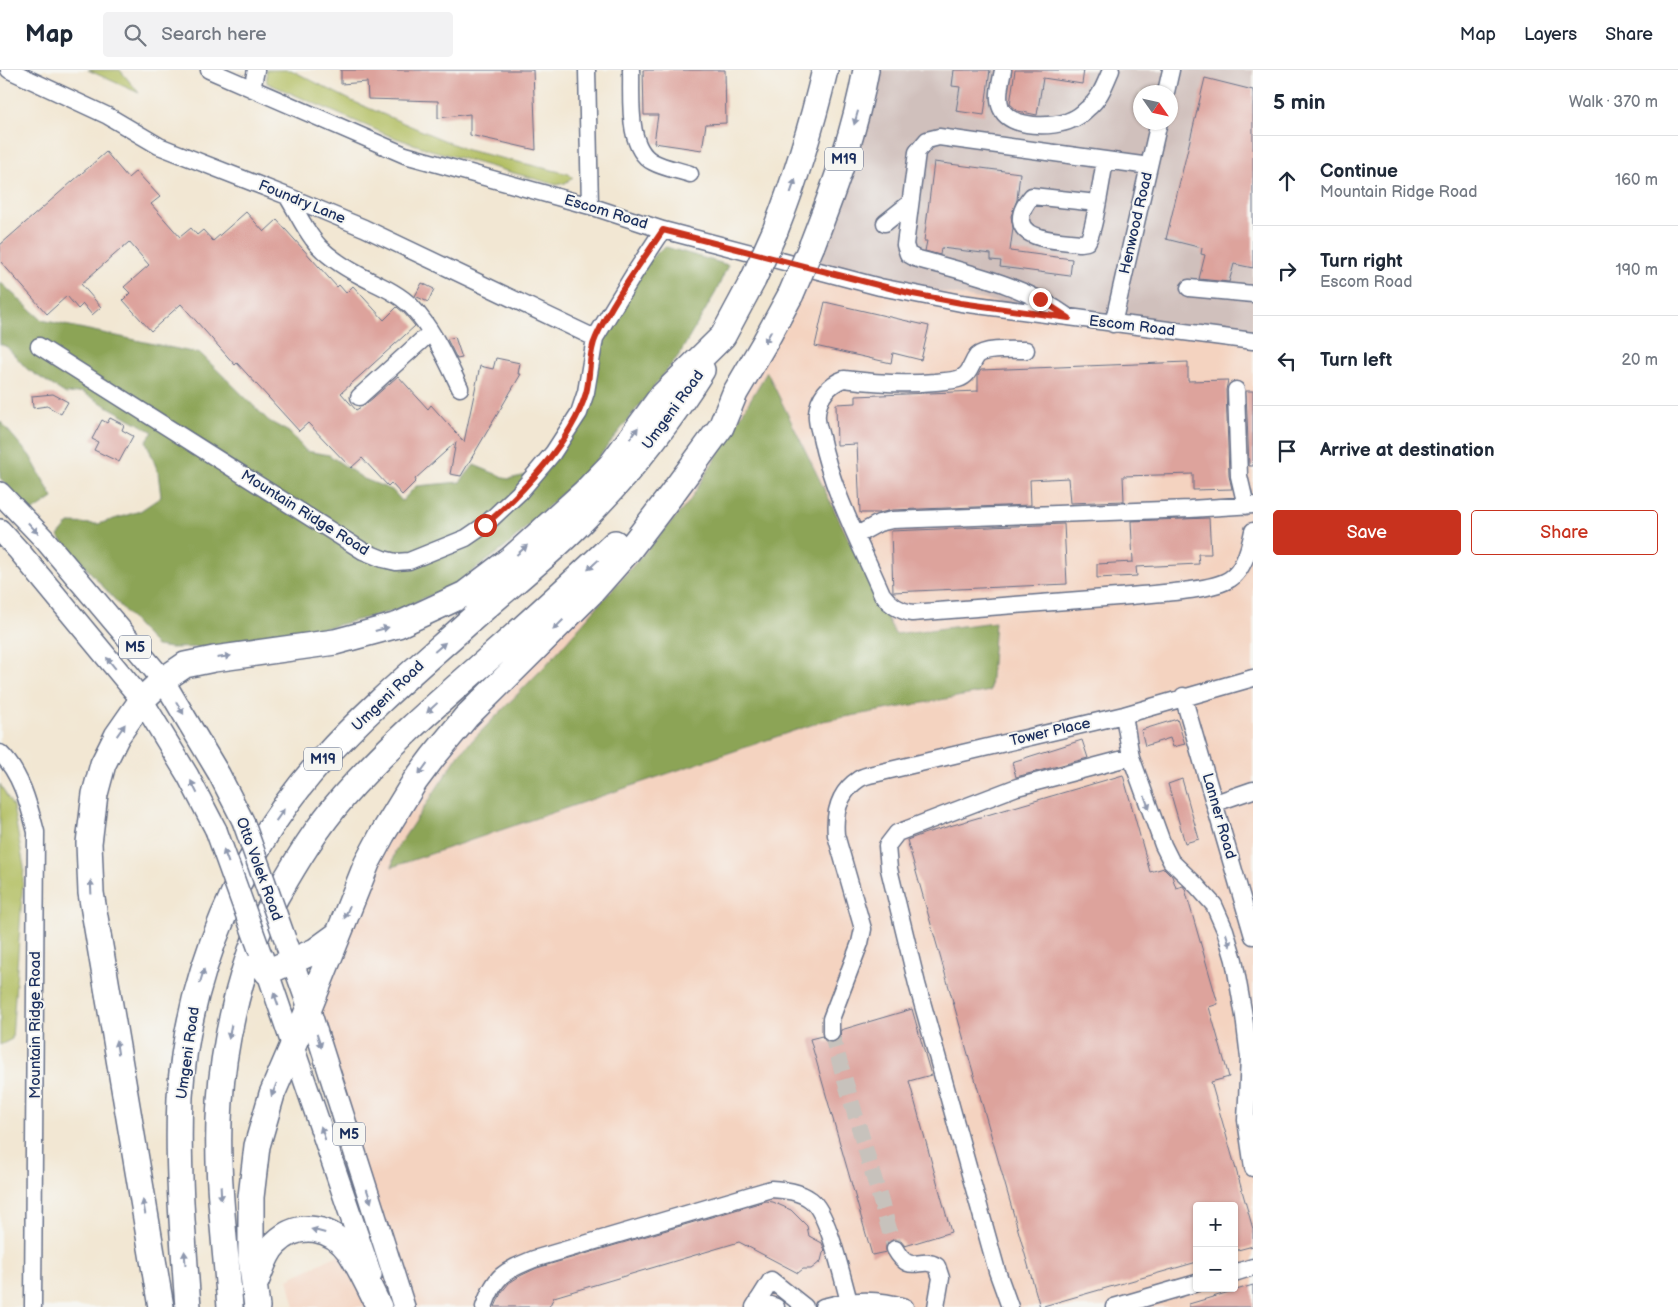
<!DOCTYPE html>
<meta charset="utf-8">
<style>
body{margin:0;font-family:"Balsamiq Sans",sans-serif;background:#f2f2f3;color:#1f2937}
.controls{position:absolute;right:15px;bottom:15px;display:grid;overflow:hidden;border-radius:5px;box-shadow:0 1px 4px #0004}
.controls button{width:45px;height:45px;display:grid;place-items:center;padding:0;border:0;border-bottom:1px solid #e0e1e3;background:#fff;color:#1f2937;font:25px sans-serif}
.compass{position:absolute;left:1133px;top:15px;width:45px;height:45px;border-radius:50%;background:#fff;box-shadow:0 1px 4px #0004;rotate:124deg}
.stop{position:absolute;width:15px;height:15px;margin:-11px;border:4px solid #c8321e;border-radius:50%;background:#fff}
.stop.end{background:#c8321e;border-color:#fff;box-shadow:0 1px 5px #0008}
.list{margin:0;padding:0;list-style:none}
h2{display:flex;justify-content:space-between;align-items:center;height:65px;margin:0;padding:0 20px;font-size:21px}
h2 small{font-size:16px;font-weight:400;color:#747a83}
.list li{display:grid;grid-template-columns:32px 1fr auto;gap:15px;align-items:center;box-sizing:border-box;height:90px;padding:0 20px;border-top:1px solid #e0e1e3}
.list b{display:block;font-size:19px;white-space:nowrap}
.list p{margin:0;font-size:16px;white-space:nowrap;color:#747a83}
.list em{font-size:16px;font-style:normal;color:#747a83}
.actions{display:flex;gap:10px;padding:15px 20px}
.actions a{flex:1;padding:11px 0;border:1px solid #c8321e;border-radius:5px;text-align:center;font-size:18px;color:#c8321e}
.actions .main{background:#c8321e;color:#fff}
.icon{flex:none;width:28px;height:28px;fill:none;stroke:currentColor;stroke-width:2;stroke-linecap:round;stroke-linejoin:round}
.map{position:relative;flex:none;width:1253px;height:1237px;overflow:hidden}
header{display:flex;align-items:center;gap:30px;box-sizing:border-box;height:70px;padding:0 25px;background:#fff;border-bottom:1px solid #e0e1e3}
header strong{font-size:24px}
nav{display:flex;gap:28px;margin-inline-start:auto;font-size:18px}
.search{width:350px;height:45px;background:#f2f2f3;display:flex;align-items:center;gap:12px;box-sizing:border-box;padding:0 18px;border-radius:5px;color:#747a83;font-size:19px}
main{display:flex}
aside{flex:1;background:#fff}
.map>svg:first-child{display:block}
</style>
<header>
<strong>Map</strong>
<div class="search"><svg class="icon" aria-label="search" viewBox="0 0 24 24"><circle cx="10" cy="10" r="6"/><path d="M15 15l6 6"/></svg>Search here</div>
<nav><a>Map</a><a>Layers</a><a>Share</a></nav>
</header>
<main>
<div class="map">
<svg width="1253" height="1237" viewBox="0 0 1253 1237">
<rect width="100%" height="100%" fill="#f6f6f2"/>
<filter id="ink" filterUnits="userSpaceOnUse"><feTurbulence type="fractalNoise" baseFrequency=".02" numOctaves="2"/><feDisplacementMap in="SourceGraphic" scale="10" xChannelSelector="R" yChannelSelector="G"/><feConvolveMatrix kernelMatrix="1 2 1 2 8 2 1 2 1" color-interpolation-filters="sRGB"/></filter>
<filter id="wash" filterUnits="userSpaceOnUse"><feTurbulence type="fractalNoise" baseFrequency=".0096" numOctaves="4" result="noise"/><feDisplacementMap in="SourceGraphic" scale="20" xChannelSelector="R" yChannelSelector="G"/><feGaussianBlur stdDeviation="1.12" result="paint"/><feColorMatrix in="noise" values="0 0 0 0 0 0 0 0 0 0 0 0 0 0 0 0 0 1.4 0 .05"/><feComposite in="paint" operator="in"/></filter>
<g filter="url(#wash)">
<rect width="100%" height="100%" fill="#f2e7d3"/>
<path fill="#f4d3c0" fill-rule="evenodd" d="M 804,196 L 1253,271 L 1253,1237 L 295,1237 L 288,1209 L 382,1164 L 310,938 L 416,712 L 673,424 ZM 1197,1136 L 1234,1136 L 1234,1218 L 1197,1218 Z"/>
<path fill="#d0c0bc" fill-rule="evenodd" d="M 867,0 L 1253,0 L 1253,271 L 1114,254 L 804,196 ZM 1140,22 L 1170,22 L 1170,52 L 1140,52 Z"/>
<path fill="#b1bd5f" stroke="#66765e" d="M 88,0 L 120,0 L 139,23 Z
M 266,0 L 291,0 L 352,31 L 467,80 L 569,104 L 573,108 L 565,113 L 557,115 L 431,80 L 390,66 L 267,13 Z
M 0,714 L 13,737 L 24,797 L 12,969 L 0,975 Z"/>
<path fill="#8ca456" stroke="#546a5a" d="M 666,177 L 728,195 L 716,222 L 679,285 L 595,392 L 507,476 L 454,515 L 397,540 L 286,568 L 214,577 L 171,578 L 156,576 L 58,466 L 69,453 L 98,454 L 140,441 L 161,427 L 158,402 L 146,371 L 153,362 L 82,322 L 66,324 L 27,299 L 7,277 L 0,274 L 0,212 L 42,250 L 201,284 L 269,351 L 289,362 L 306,381 L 329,385 L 364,409 L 392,420 L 402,431 L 416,416 L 460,412 L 474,395 L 508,409 L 536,403 L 579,343 L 591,285 L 634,204 L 659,181 Z
M 767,302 L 895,564 L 995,552 L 990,621 L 823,651 L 392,797 L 395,781 L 460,683 L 546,595 L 689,432 Z
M 0,351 L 30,386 L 53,428 L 32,442 L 0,408 Z"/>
<g id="blocks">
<path fill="#dda39c" d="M 341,0 L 533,0 L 536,80 L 470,65 L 470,44 L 438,48 L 438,31 L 368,29 L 367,12 L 341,14 Z
M 643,0 L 725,0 L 726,53 L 706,54 L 702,80 L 654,73 L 658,45 L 644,45 Z
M 954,0 L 990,0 L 984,45 L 956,41 L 960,17 L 952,16 Z
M 1015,0 L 1084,0 L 1082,14 L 1043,8 L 1037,45 L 1018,41 L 1010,34 Z
M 1205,8 L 1253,20 L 1253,198 L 1234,194 L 1229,212 L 1199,209 L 1205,185 L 1201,184 L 1202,178 L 1166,169 Z
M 106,82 L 128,108 L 136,101 L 160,127 L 151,134 L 180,167 L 191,158 L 197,165 L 203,160 L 213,171 L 246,142 L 264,162 L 277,150 L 337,217 L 339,215 L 346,223 L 353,216 L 384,250 L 397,237 L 404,243 L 415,256 L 341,323 L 356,340 L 366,334 L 398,306 L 428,339 L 431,335 L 464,372 L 480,296 L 493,299 L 496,288 L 520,293 L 518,304 L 521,304 L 461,406 L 450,404 L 456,372 L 415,409 L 416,411 L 402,425 L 391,413 L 388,416 L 362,388 L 351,398 L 308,353 L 299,361 L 237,293 L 235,295 L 181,234 L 151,261 L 123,230 L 130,223 L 124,217 L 149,195 L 129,172 L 81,214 L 101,237 L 92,245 L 83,234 L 78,239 L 67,226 L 47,244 L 0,191 L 0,175 Z
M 934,92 L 1020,103 L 1017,130 L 1011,146 L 1013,158 L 1010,181 L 1072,189 L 1070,206 L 1000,197 L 1001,191 L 991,190 L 991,184 L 941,178 L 940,185 L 925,181 L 927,171 L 924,171 Z
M 422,213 L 434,219 L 428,232 L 415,226 Z
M 825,232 L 929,256 L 921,290 L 893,283 L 891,293 L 815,276 Z
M 455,267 L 462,288 L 457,289 L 447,269 Z
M 1188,292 L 1188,311 L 1228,310 L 1226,320 L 1229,406 L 1232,419 L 1193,420 L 1193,404 L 1123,406 L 1124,431 L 1070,433 L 1068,408 L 1030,410 L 1031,435 L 892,440 L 879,443 L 860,443 L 857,374 L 837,375 L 836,334 L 856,333 L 856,326 L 978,321 L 978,305 L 981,300 Z
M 1246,321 L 1253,321 L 1253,396 L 1249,396 Z
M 53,324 L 68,332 L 61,344 L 47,336 L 33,338 L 32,326 Z
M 110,348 L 124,355 L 122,360 L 133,366 L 119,392 L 94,380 L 98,372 L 92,369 L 102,350 L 107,353 Z
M 1209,448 L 1211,484 L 1198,484 L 1199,494 L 1136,497 L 1137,506 L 1097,508 L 1097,494 L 1133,492 L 1131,451 Z
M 1064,454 L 1067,514 L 893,522 L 891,461 Z
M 1177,649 L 1185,674 L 1173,677 L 1170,668 L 1145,676 L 1141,660 Z
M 1082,670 L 1088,688 L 1016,707 L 1012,692 Z
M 1123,705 L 1150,802 L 1164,798 L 1172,806 L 1176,818 L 1183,816 L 1185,819 L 1218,934 L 1209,937 L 1229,1007 L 1211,1012 L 1253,1159 L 1253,1176 L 1234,1181 L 1234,1136 L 1197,1136 L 1197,1192 L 1040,1237 L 907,770 L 926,763 Z
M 1182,709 L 1199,769 L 1185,773 L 1168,714 Z
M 912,939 L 931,1005 L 909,1011 L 951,1162 L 905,1176 L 900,1170 L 894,1169 L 886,1174 L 886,1182 L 872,1185 L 810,969 L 822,966 L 826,972 L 836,972 L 840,968 L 841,960 Z
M 766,1131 L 773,1132 L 791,1140 L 807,1156 L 809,1166 L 822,1173 L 825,1181 L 823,1183 L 821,1191 L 815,1196 L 811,1199 L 803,1199 L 798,1203 L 739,1172 L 554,1227 L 549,1237 L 495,1237 L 501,1223 L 509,1213 L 520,1206 L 537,1198 Z
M 1253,1215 L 1253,1237 L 1189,1237 L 1189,1234 Z"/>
</g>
</g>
<g filter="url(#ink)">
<use href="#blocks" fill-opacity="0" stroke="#666f87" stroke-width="1"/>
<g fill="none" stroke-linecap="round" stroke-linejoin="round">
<path stroke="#c7c2bc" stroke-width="16" stroke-dasharray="16 8" stroke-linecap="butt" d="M 831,963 L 895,1179"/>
<g stroke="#666f87" stroke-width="19">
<path id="minor" d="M 9,0 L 108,46 L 159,76 L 287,126 L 364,158 L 595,268
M 209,0 L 405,85 L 590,136 L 663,160 L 880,217 L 961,233 L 1253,271
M 587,0 L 590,136
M 631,0 C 632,26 626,78 653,92 C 664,98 678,100 690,104
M 1003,0 C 1001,12 996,27 1001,38 C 1010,59 1054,58 1071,50 C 1077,48 1083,43 1087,39 C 1100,29 1105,14 1111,0
M 252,19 L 256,0
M 1166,22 L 1171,0
M 287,126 C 296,140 303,156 313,169 C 324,185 344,197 361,206 C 378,215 397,222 411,236 C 433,259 446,289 460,318
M 1097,133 L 1032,126 C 1026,133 1020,141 1021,151 C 1023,171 1064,171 1081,173 L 1087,172 C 1094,164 1102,106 1105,91
M 885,153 L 910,133
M 1189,218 L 1253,224
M 1068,247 C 1023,214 967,203 915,188 L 908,184 L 905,175 L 917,82 L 927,70 L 939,67 L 1149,96
M 1113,254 L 1159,52
M 39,276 L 363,481 L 383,489 L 396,492 L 409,491 L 466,468 L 485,455 L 519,423 L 553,383 L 579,343 L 586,322 L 595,268 L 634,204 L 663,160
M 1026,280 C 1014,280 985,278 977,286 C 970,295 971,305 958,309 C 951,311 943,311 935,312 C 904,315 875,313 844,309 C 829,314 818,328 817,344 C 816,351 819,359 821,367 C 832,421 860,473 882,524 C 890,535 899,541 912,543 C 981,538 1049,532 1118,527 C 1143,524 1211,522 1230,509 C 1244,500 1250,476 1253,461
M 1236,320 L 1239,406 L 1246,436
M 359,327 L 431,262
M 857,465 L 879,453 L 892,450 L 1190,439 L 1253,435
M 1183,626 L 1253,866
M 1124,645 L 1131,687 L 1163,775 L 1171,791 L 1196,815 L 1214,835 L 1225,860 L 1234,890 L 1244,946 L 1249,988 L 1246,1050 L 1253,1098
M 0,683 C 21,703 29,735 36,762 L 33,1237
M 1215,733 L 1253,720
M 831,963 L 831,949 L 860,873 L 863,859 L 836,765 C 834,743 839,722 859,709 C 865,705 875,704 882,702 L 1124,645 L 1253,608
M 895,1179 C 911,1207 919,1185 937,1196 L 941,1208 L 936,1237
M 1234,1203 L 1253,1197
M 758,1230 L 776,1237
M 484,1237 C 495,1205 504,1201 534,1189 L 771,1119 C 785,1120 799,1121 811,1130 C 829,1144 842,1208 849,1231
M 754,1237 L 771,1210 L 805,1237
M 823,1237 C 851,1229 878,1228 905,1237
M 1010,1237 L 997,1201 L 917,914 L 889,799 L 887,776 L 897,763 L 1017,717 L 1131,687
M 1114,1237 L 1197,1213"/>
</g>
<g stroke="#666f87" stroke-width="24">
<path id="major" d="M 0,423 L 45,470 L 163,610 L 219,704 L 243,751
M 0,460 L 19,481 L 142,630 L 188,706 L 216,760
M 287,876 L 309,938 L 404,1237
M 262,886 L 371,1205"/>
</g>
<g stroke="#666f87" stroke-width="28">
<path id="highway" d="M 775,161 C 796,108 812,55 825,0
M 812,175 C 835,116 855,62 866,0
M 267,902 L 315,881 L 337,865
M 255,1214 C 261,1201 265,1183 276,1173 C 299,1150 332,1157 350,1182 C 361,1199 370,1219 379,1237
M 161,1237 L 91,823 L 89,773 L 95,724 L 103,694 L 117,666 L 142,630 L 163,610 L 185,595 L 214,589 L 335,572 L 398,555 L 465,524 L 511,489 L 585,422 L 611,395 L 661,327 L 723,266 L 753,210
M 188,1237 C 183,1167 177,1097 180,1027 C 187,904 241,780 323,689 C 369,638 422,594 472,549 C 508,517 545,488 578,455 C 625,408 667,356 702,300
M 230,1237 C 225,1169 215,1100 220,1031 C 223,978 238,911 258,862 C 263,849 271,837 277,825 C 297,790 317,757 344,726 C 387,677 437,634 486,591 C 530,552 573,513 615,473
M 257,1237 L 251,1188 L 251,1127 L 257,1076 L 272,1024 L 309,938 L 367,793 L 382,765 L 415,711 L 433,687 L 466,647 L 590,524 L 629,480 L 671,425 L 721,357 L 735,323 L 765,272 L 791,224"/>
</g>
<use href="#minor" stroke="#fff" stroke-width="16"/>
<use href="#major" stroke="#fff" stroke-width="21"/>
<use href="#highway" stroke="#fff" stroke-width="25"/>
<g stroke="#666f87" stroke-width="24" stroke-linecap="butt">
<path id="major-bridge" d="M 243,751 L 285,869
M 216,760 L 260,882"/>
</g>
<g stroke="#666f87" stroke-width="28" stroke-linecap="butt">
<path id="highway-bridge" d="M 753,210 L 775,161
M 791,224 L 812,175"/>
</g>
<use href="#major-bridge" stroke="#fff" stroke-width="21"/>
<use href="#highway-bridge" stroke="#fff" stroke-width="25"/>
</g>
<defs><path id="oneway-solid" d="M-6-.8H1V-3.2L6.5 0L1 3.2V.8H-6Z" transform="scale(1.25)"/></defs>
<g fill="#8d97ae">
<use href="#oneway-solid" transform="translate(856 48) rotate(106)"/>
<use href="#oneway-solid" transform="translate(793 116) rotate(-71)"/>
<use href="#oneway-solid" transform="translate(768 267) rotate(119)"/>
<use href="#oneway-solid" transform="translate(634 363) rotate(-54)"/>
<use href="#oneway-solid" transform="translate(33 458) rotate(47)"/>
<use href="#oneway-solid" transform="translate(522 480) rotate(-42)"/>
<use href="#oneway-solid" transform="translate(593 495) rotate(137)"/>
<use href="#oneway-solid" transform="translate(558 555) rotate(135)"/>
<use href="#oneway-solid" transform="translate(382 559) rotate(-15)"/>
<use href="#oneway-solid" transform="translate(440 577) rotate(-41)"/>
<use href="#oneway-solid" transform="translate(224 587) rotate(-8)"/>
<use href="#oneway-solid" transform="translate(111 593) rotate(-129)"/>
<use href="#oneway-solid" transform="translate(180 638) rotate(59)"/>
<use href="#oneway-solid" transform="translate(432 638) rotate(137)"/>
<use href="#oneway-solid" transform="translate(121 660) rotate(-55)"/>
<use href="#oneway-solid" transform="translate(423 699) rotate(126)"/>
<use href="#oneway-solid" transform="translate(194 717) rotate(-117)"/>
<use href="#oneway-solid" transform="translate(1147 733) rotate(70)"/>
<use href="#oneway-solid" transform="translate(280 745) rotate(-55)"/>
<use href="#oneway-solid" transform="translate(226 786) rotate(-110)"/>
<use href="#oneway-solid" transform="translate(91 817) rotate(-93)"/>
<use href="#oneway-solid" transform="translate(347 842) rotate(113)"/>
<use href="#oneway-solid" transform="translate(1228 870) rotate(73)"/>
<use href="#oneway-solid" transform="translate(202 906) rotate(-73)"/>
<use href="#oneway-solid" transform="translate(276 929) rotate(-109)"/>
<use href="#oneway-solid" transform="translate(230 962) rotate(101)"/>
<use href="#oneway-solid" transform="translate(319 971) rotate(72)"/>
<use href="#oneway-solid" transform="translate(117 977) rotate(-99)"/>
<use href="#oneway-solid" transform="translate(274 1020) rotate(111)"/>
<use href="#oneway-solid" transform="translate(323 1063) rotate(-109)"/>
<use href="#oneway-solid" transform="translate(221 1123) rotate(87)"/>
<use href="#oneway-solid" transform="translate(369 1126) rotate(72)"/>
<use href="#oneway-solid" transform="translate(144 1137) rotate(-100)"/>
<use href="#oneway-solid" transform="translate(318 1161) rotate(-165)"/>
<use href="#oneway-solid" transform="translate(185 1188) rotate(-94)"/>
</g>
</g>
<g fill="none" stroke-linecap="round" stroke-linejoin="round" filter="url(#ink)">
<path stroke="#c8321e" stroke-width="6" d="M 485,455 C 522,423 572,371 586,323 C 591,305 588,283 596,267 C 613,230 641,193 663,160 L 913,224 L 961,233 L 1069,248 L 1040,229"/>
</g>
<g text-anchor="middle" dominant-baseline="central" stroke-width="4" stroke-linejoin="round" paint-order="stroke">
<g fill="#f6f6f2" stroke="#5d6b8a" stroke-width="1">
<rect x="825" y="77.5" width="38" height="23" rx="4"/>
<rect x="119" y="565.5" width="32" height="23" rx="4"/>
<rect x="304" y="677.5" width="38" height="23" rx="4"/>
<rect x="333" y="1052.5" width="32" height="23" rx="4"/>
</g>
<g font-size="14" font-weight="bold" fill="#1b2f5e">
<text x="844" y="89">M19</text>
<text x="135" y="577">M5</text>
<text x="323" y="689">M19</text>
<text x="349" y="1064">M5</text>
</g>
<g font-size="15" fill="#1b2f5e" stroke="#f6f6f2">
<text transform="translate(302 132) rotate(22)">Foundry Lane</text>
<text transform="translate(606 142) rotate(17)">Escom Road</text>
<text transform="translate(1136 153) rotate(-77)">Henwood Road</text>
<text transform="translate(1132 256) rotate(7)">Escom Road</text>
<text transform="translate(673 340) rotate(-54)">Umgeni Road</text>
<text transform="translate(305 443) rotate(32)">Mountain Ridge Road</text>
<text transform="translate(388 626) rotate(-44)">Umgeni Road</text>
<text transform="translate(1050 662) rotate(-13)">Tower Place</text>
<text transform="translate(1219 746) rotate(74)">Lanner Road</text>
<text transform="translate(259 799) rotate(70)">Otto Volek Road</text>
<text transform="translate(35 955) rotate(-90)">Mountain Ridge Road</text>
<text transform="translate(188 983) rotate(-82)">Umgeni Road</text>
</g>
</g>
</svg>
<div class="controls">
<button>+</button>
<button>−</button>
</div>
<svg class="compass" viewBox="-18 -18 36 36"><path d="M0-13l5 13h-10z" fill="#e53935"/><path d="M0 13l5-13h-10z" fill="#747a83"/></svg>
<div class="stop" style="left:485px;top:455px"></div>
<div class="stop end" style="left:1040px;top:229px"></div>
</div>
<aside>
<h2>5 min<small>Walk · 370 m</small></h2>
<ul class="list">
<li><svg class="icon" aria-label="ahead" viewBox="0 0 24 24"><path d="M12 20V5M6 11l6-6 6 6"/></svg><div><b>Continue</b><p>Mountain Ridge Road</p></div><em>160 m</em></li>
<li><svg class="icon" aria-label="right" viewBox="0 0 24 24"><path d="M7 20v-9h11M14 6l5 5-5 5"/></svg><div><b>Turn right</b><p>Escom Road</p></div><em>190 m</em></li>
<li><svg class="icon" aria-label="left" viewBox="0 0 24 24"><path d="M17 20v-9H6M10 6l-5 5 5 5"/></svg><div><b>Turn left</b></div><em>20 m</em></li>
<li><svg class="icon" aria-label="arrive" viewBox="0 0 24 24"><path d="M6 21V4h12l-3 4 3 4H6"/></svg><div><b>Arrive at destination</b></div></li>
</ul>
<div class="actions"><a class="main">Save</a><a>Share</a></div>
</aside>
</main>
